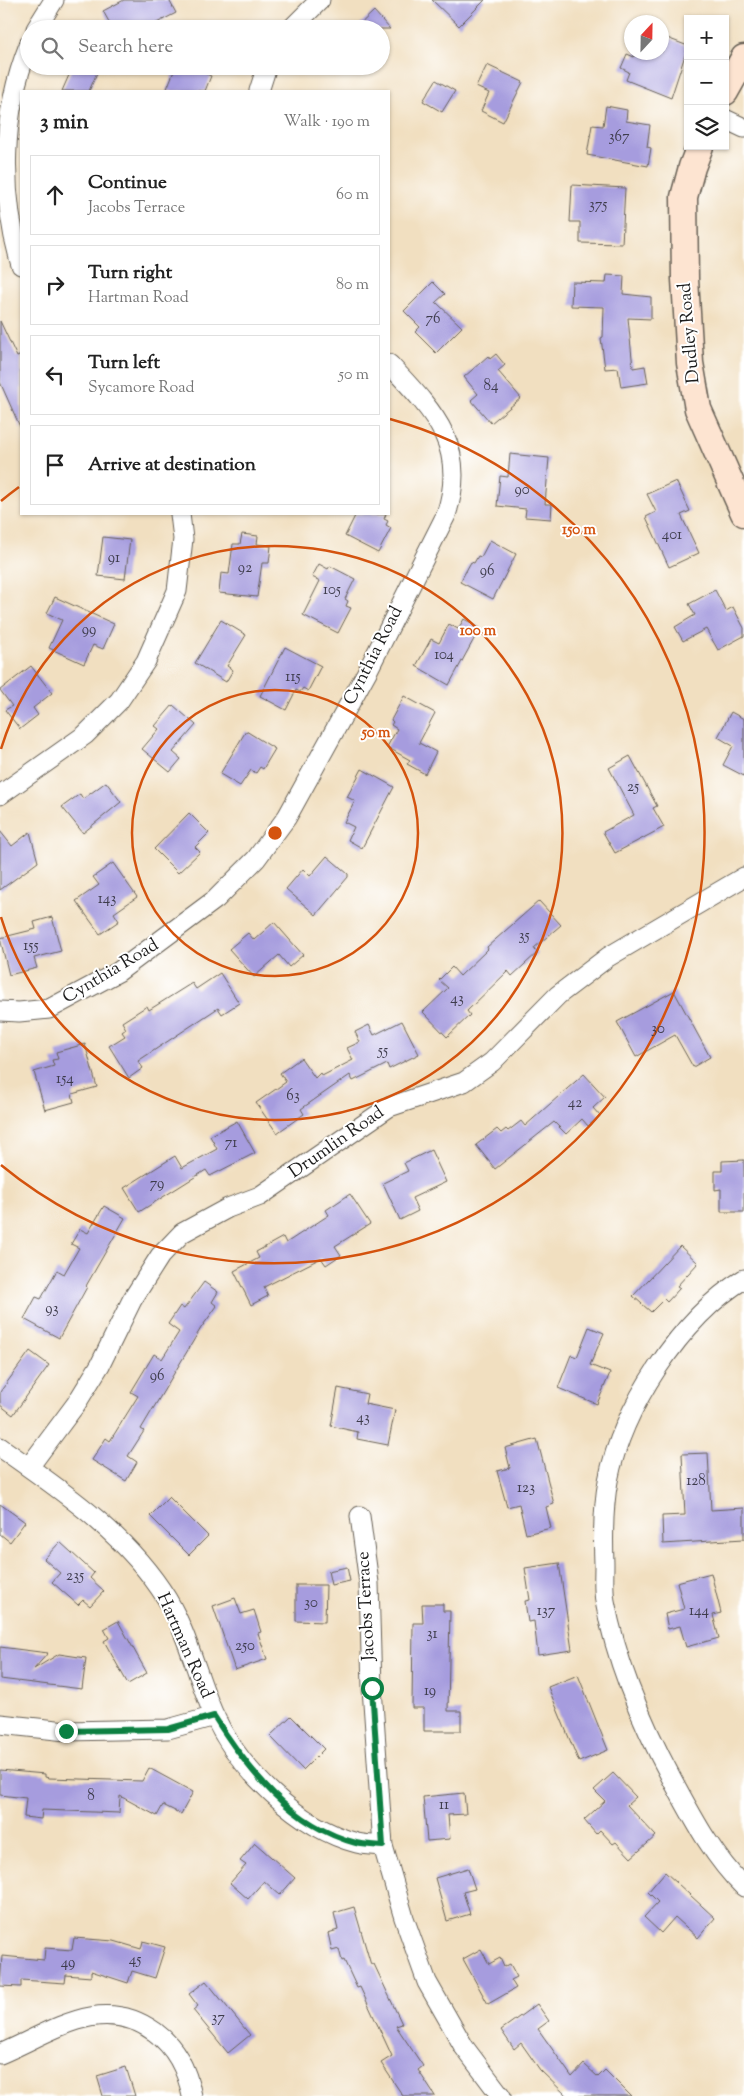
<!DOCTYPE html>
<meta charset="utf-8">
<style>
body{margin:0;font-family:"Sorts Mill Goudy",serif;background:#f6f6f6;color:#222}
.controls{position:absolute;right:15px;top:15px;display:grid;overflow:hidden;border-radius:0px;box-shadow:0 1px 4px #0004}
.controls button{width:45px;height:45px;display:grid;place-items:center;padding:0;border:0;border-bottom:1px solid #e0e0e0;background:#fff;color:#222;font:25px sans-serif}
.compass{position:absolute;left:624px;top:15px;width:45px;height:45px;border-radius:50%;background:#fff;box-shadow:0 1px 4px #0004;rotate:22deg}
.stop{position:absolute;width:15px;height:15px;margin:-11px;border:4px solid #0b8043;border-radius:50%;background:#fff}
.stop.end{background:#0b8043;border-color:#fff;box-shadow:0 1px 5px #0008}
.list{margin:0;padding:0;list-style:none}
h2{display:flex;justify-content:space-between;align-items:center;height:65px;margin:0;padding:0 20px;font-size:21px}
h2 small{font-size:16px;font-weight:400;color:#767676}
.list li{display:grid;grid-template-columns:32px 1fr auto;gap:15px;align-items:center;box-sizing:border-box;height:80px;margin:0 10px 10px;padding:0 10px;border:1px solid #e0e0e0;border-radius:0px}
.list b{display:block;font-size:19px;white-space:nowrap}
.list p{margin:0;font-size:16px;white-space:nowrap;color:#767676}
.list em{font-size:16px;font-style:normal;color:#767676}
.icon{flex:none;width:28px;height:28px;fill:none;stroke:currentColor;stroke-width:2;stroke-linecap:round;stroke-linejoin:round}
.map{position:relative;flex:none;width:744px;height:2096px;overflow:hidden}
.search{position:absolute;background:#fff;box-shadow:0 1px 4px #0004;left:20px;top:20px;width:370px;height:55px;display:flex;align-items:center;gap:12px;box-sizing:border-box;padding:0 18px;border-radius:28px;color:#767676;font-size:19px}
.panel{position:absolute;background:#fff;box-shadow:0 1px 4px #0004;left:20px;top:90px;width:370px;height:425px;border-radius:0px}
.map>svg:first-child{display:block}
</style>
<div class="map">
<svg width="744" height="2096" viewBox="0 0 744 2096">
<rect width="100%" height="100%" fill="#fff"/>
<filter id="ink" filterUnits="userSpaceOnUse"><feTurbulence type="fractalNoise" baseFrequency=".02" numOctaves="2"/><feDisplacementMap in="SourceGraphic" scale="10" xChannelSelector="R" yChannelSelector="G"/><feConvolveMatrix kernelMatrix="1 2 1 2 8 2 1 2 1" color-interpolation-filters="sRGB"/></filter>
<filter id="wash" filterUnits="userSpaceOnUse"><feTurbulence type="fractalNoise" baseFrequency=".0096" numOctaves="4" result="noise"/><feDisplacementMap in="SourceGraphic" scale="20" xChannelSelector="R" yChannelSelector="G"/><feGaussianBlur stdDeviation="1.12" result="paint"/><feColorMatrix in="noise" values="0 0 0 0 0 0 0 0 0 0 0 0 0 0 0 0 0 1.4 0 .05"/><feComposite in="paint" operator="in"/></filter>
<g filter="url(#wash)">
<rect width="100%" height="100%" fill="#f1dfc0"/>
<g id="blocks">
<path fill="#a69cde" d="M 124,0 L 169,0 L 176,13 L 145,29 L 113,29 L 103,11 Z
M 432,0 L 485,0 L 459,26 Z
M 374,11 L 390,29 L 355,29 Z
M 662,36 L 688,46 L 671,98 L 626,80 L 629,72 L 621,68 L 627,54 L 634,57 L 635,52 L 662,52 Z
M 487,65 L 523,82 L 503,122 L 481,111 L 489,93 L 476,87 Z
M 73,66 L 100,66 L 89,91 L 62,91 Z
M 176,66 L 188,66 L 211,76 L 205,91 L 166,91 Z
M 436,80 L 455,91 L 442,112 L 423,101 Z
M 606,106 L 627,110 L 626,121 L 650,125 L 647,147 L 651,148 L 648,166 L 587,155 L 592,125 L 603,126 Z
M 572,185 L 625,188 L 622,244 L 580,243 L 580,222 L 570,222 Z
M 607,275 L 624,276 L 623,294 L 651,297 L 651,319 L 628,318 L 633,368 L 645,366 L 648,383 L 621,387 L 618,368 L 605,369 L 601,338 L 603,337 L 604,307 L 571,306 L 572,282 L 606,283 Z
M 433,282 L 445,294 L 436,302 L 462,327 L 436,353 L 415,332 L 420,327 L 404,311 Z
M 0,321 L 17,357 L 21,355 L 21,429 L 0,382 Z
M 496,354 L 505,365 L 498,371 L 521,398 L 491,423 L 471,400 L 478,394 L 464,377 L 488,356 L 490,359 Z
M 510,454 L 549,458 L 545,504 L 552,504 L 551,519 L 525,517 L 526,509 L 497,506 L 500,476 L 508,477 Z
M 676,481 L 690,511 L 681,515 L 699,553 L 669,567 L 646,517 L 656,512 L 647,494 Z
M 356,514 L 386,514 L 384,519 L 388,521 L 386,525 L 391,528 L 378,553 L 345,536 Z
M 242,534 L 258,536 L 257,544 L 271,546 L 269,563 L 262,563 L 257,597 L 219,593 L 221,573 L 229,574 L 233,544 L 240,544 Z
M 103,537 L 130,540 L 125,579 L 98,576 Z
M 490,540 L 516,554 L 493,599 L 460,582 L 471,562 L 474,563 L 478,556 L 481,557 Z
M 319,564 L 328,569 L 330,566 L 355,579 L 345,599 L 348,601 L 346,606 L 351,608 L 338,633 L 303,615 L 320,581 L 312,577 Z
M 715,590 L 726,611 L 733,607 L 744,628 L 744,636 L 718,650 L 706,629 L 683,641 L 675,627 L 695,615 L 689,604 Z
M 55,597 L 114,624 L 103,649 L 93,645 L 84,664 L 49,648 L 62,620 L 47,613 Z
M 464,619 L 480,628 L 449,685 L 416,666 L 431,639 L 439,643 L 449,624 L 458,629 Z
M 221,620 L 246,635 L 227,666 L 233,670 L 226,682 L 195,663 Z
M 285,647 L 321,666 L 308,691 L 303,688 L 300,692 L 296,690 L 286,710 L 260,696 Z
M 31,666 L 52,693 L 33,708 L 38,715 L 20,729 L 5,710 L 12,706 L 0,690 Z
M 404,696 L 435,713 L 419,743 L 436,752 L 425,774 L 407,764 L 410,760 L 387,747 L 397,729 L 391,725 L 393,722 L 391,720 Z
M 173,705 L 196,725 L 173,752 L 181,759 L 170,772 L 142,749 L 159,729 L 155,726 Z
M 731,712 L 744,719 L 744,776 L 723,765 L 733,746 L 718,737 Z
M 246,731 L 275,749 L 263,769 L 260,767 L 256,773 L 251,770 L 240,786 L 220,774 Z
M 630,756 L 657,806 L 653,808 L 664,827 L 615,853 L 603,832 L 634,815 L 609,768 Z
M 362,769 L 394,787 L 362,848 L 348,840 L 354,827 L 344,822 L 355,801 L 347,797 Z
M 106,782 L 121,802 L 83,833 L 62,807 L 80,794 L 83,799 Z
M 189,813 L 209,833 L 195,847 L 200,852 L 178,873 L 154,849 Z
M 0,831 L 12,846 L 30,832 L 38,862 L 0,890 Z
M 327,856 L 348,874 L 348,877 L 316,915 L 286,889 L 303,869 L 310,876 Z
M 113,863 L 137,897 L 114,913 L 119,921 L 100,934 L 76,901 L 99,885 L 93,877 Z
M 539,901 L 561,925 L 534,948 L 537,953 L 512,976 L 508,971 L 467,1011 L 470,1015 L 447,1037 L 423,1012 L 448,988 L 439,980 L 452,967 L 460,976 L 488,949 L 487,947 Z
M 52,917 L 61,951 L 34,958 L 37,968 L 9,975 L 0,938 L 36,929 L 34,922 Z
M 274,922 L 303,955 L 289,967 L 279,955 L 254,977 L 229,949 L 248,933 L 254,940 Z
M 220,973 L 239,1003 L 222,1014 L 218,1008 L 138,1061 L 143,1068 L 129,1078 L 109,1046 L 125,1036 L 122,1032 L 126,1029 L 122,1022 L 147,1006 L 149,1010 L 192,983 L 196,989 Z
M 674,991 L 710,1057 L 693,1067 L 675,1035 L 636,1057 L 617,1022 Z
M 402,1021 L 419,1054 L 389,1069 L 387,1064 L 353,1081 L 350,1075 L 301,1109 L 304,1114 L 277,1133 L 256,1103 L 286,1082 L 280,1073 L 301,1058 L 315,1078 L 320,1073 L 322,1076 L 353,1060 L 347,1048 L 360,1042 L 355,1032 L 369,1025 L 374,1035 Z
M 85,1044 L 97,1087 L 72,1094 L 74,1102 L 45,1110 L 34,1072 L 54,1066 L 52,1060 L 58,1059 L 56,1052 Z
M 584,1074 L 605,1097 L 593,1108 L 600,1116 L 588,1126 L 582,1119 L 566,1134 L 554,1122 L 495,1169 L 476,1145 L 497,1129 L 501,1133 L 506,1129 L 508,1131 L 521,1121 L 525,1126 Z
M 237,1121 L 255,1153 L 210,1176 L 206,1170 L 139,1212 L 124,1188 L 175,1156 L 182,1168 L 217,1149 L 210,1136 Z
M 431,1150 L 446,1182 L 412,1198 L 418,1211 L 400,1220 L 383,1183 L 408,1171 L 404,1163 Z
M 744,1160 L 744,1212 L 721,1212 L 721,1189 L 715,1190 L 715,1171 L 722,1171 L 722,1161 Z
M 350,1194 L 370,1224 L 335,1246 L 341,1255 L 326,1265 L 321,1258 L 264,1287 L 268,1296 L 251,1305 L 234,1271 L 259,1258 L 256,1252 L 283,1237 L 286,1243 L 329,1215 L 326,1210 Z
M 104,1206 L 125,1218 L 86,1286 L 87,1287 L 59,1338 L 24,1319 L 36,1297 L 41,1299 L 57,1270 L 64,1274 L 79,1248 L 71,1244 L 80,1229 L 88,1233 Z
M 680,1246 L 698,1263 L 677,1286 L 680,1288 L 667,1302 L 664,1299 L 651,1312 L 633,1296 Z
M 204,1282 L 218,1292 L 212,1302 L 217,1306 L 201,1328 L 141,1429 L 144,1431 L 128,1456 L 137,1462 L 126,1481 L 92,1460 L 106,1438 L 110,1441 L 138,1396 L 131,1392 L 154,1354 L 162,1359 L 179,1332 L 168,1324 L 180,1306 L 184,1309 Z
M 589,1327 L 604,1333 L 590,1365 L 610,1373 L 597,1404 L 558,1388 L 571,1355 L 577,1357 Z
M 30,1351 L 49,1365 L 13,1415 L 0,1405 L 0,1392 Z
M 338,1388 L 367,1394 L 365,1404 L 395,1410 L 388,1445 L 357,1439 L 358,1432 L 331,1426 Z
M 537,1439 L 554,1504 L 546,1507 L 551,1528 L 526,1534 L 519,1504 L 507,1507 L 497,1471 L 510,1468 L 505,1448 Z
M 708,1453 L 711,1510 L 744,1508 L 744,1539 L 663,1544 L 662,1516 L 685,1515 L 682,1454 Z
M 169,1497 L 208,1536 L 189,1555 L 150,1516 Z
M 0,1504 L 25,1522 L 10,1542 L 0,1534 Z
M 60,1542 L 94,1573 L 90,1578 L 104,1591 L 90,1606 L 83,1600 L 78,1605 L 52,1582 L 60,1573 L 44,1559 Z
M 559,1563 L 572,1650 L 538,1655 L 534,1621 L 528,1622 L 525,1601 L 530,1600 L 525,1568 Z
M 347,1567 L 350,1581 L 331,1585 L 328,1571 Z
M 711,1573 L 721,1613 L 713,1615 L 719,1638 L 686,1647 L 680,1626 L 668,1629 L 665,1614 L 684,1609 L 677,1582 Z
M 296,1585 L 326,1585 L 325,1622 L 296,1621 Z
M 235,1598 L 241,1614 L 254,1610 L 261,1632 L 258,1633 L 267,1659 L 235,1670 L 213,1606 Z
M 422,1604 L 443,1604 L 443,1611 L 450,1611 L 448,1711 L 461,1711 L 461,1731 L 424,1731 L 424,1708 L 412,1708 L 413,1623 L 423,1623 Z
M 118,1621 L 147,1673 L 128,1684 L 104,1641 L 109,1638 L 104,1629 Z
M 0,1647 L 48,1653 L 34,1669 L 59,1654 L 86,1658 L 82,1689 L 0,1679 Z
M 578,1675 L 608,1750 L 579,1762 L 548,1687 Z
M 291,1716 L 324,1749 L 303,1770 L 270,1736 Z
M 149,1768 L 193,1792 L 181,1814 L 163,1805 L 157,1816 L 120,1796 L 119,1813 L 42,1810 L 41,1819 L 24,1817 L 26,1798 L 0,1795 L 0,1770 L 45,1774 L 45,1777 L 49,1778 L 142,1781 Z
M 613,1773 L 636,1797 L 627,1805 L 656,1836 L 631,1858 L 616,1842 L 613,1844 L 600,1830 L 596,1834 L 584,1820 L 605,1801 L 594,1790 Z
M 464,1793 L 466,1814 L 448,1815 L 450,1839 L 427,1841 L 423,1797 Z
M 255,1843 L 295,1878 L 280,1895 L 264,1881 L 248,1899 L 230,1883 L 246,1865 L 240,1861 Z
M 468,1868 L 475,1889 L 463,1892 L 470,1914 L 447,1921 L 435,1878 Z
M 665,1872 L 715,1918 L 698,1938 L 675,1917 L 661,1933 L 644,1917 L 658,1902 L 648,1892 Z
M 354,1907 L 371,1965 L 374,1964 L 402,2024 L 396,2026 L 423,2066 L 418,2070 L 435,2096 L 403,2096 L 381,2063 L 392,2056 L 360,1987 L 357,1988 L 344,1960 L 342,1961 L 339,1949 L 332,1951 L 328,1933 L 338,1930 L 334,1913 Z
M 74,1938 L 114,1941 L 141,1949 L 143,1941 L 165,1947 L 155,1978 L 132,1971 L 128,1983 L 91,1971 L 91,1977 L 66,1975 L 65,1983 L 21,1980 L 21,1987 L 0,1986 L 2,1956 L 44,1960 L 45,1948 L 72,1950 Z
M 481,1949 L 489,1964 L 500,1958 L 504,1967 L 510,1964 L 517,1977 L 511,1980 L 516,1988 L 488,2004 L 463,1959 Z
M 206,1981 L 250,2035 L 228,2053 L 193,2010 L 198,2006 L 189,1994 Z
M 537,2004 L 549,2021 L 538,2029 L 572,2077 L 584,2064 L 598,2077 L 605,2070 L 631,2096 L 567,2096 L 540,2070 L 521,2043 L 514,2049 L 501,2030 Z
M 126,2067 L 135,2096 L 103,2096 L 97,2076 Z"/>
</g>
</g>
<g filter="url(#ink)">
<use href="#blocks" fill-opacity="0" stroke="#676055" stroke-width="1"/>
<g fill="none" stroke-linecap="round" stroke-linejoin="round">
<g stroke="#676055" stroke-width="21">
<path id="street" d="M 36,29 L 54,0
M 291,29 L 320,0
M 259,91 L 267,66
M 725,119 L 744,128
M 21,265 C 0,193 1,115 29,45
M 0,795 L 85,735 L 119,701 L 146,661 L 177,591 L 183,539 L 180,514
M 0,1011 L 19,1012 L 49,1009 L 118,972 L 216,899 L 256,859 L 287,817 L 368,670 L 446,515 C 469,446 433,411 389,364
M 744,1279 C 681,1318 622,1408 608,1481 C 603,1507 603,1537 604,1564 C 604,1576 603,1589 605,1601 C 616,1662 644,1727 673,1781 C 693,1818 714,1858 744,1887
M 0,1447 C 61,1490 127,1534 167,1599 C 188,1634 197,1677 214,1715 C 238,1768 298,1828 357,1843 C 365,1845 374,1845 383,1846 L 404,1918 L 427,1982 L 464,2047 L 501,2096
M 29,1467 L 76,1404 L 100,1365 L 132,1300 L 160,1256 L 182,1233 L 228,1208 L 260,1196 L 389,1107 L 464,1082 L 492,1062 L 558,995 L 608,957 L 744,877
M 360,1516 L 369,1583 L 372,1688 L 383,1846
M 0,1724 L 66,1731 L 168,1729 L 215,1716
M 0,2054 C 52,2032 102,1993 155,2032 C 177,2048 187,2070 192,2096"/>
</g>
<g stroke="#676055" stroke-width="29">
<path id="secondary" d="M 725,92 L 744,58
M 700,146 L 692,167 L 684,197 L 685,279 L 690,363 L 698,409 L 744,513"/>
</g>
<use href="#street" stroke="#fff" stroke-width="19"/>
<use href="#secondary" stroke="#fde4d1" stroke-width="26"/>
</g>
</g>
<g fill="none" stroke-linecap="round" stroke-linejoin="round" filter="url(#ink)">
<path stroke="#0b8043" stroke-width="6" d="M 66,1731 L 168,1729 L 214,1716 C 248,1770 291,1826 356,1843 C 365,1845 374,1845 383,1846 L 372,1688"/>
</g>
<g fill="none" stroke="#d4530e" stroke-width="2.5">
<circle cx="275" cy="833" r="143"/>
<path d="M1 749A287 287 0 1 1 1 917"/>
<path d="M1 501A430 430 0 0 1 19 487M390 419A430 430 0 1 1 1 1165"/>
</g>
<g text-anchor="middle" dominant-baseline="central" stroke-width="4" stroke-linejoin="round" paint-order="stroke">
<g font-size="15" fill="#3e3c4c">
<text x="619" y="137">367</text>
<text x="598" y="205">375</text>
<text x="433" y="319">76</text>
<text x="491" y="386">84</text>
<text x="522" y="490">90</text>
<text x="672" y="535">401</text>
<text x="114" y="558">91</text>
<text x="245" y="568">92</text>
<text x="487" y="571">96</text>
<text x="332" y="590">105</text>
<text x="89" y="630">99</text>
<text x="444" y="655">104</text>
<text x="293" y="677">115</text>
<text x="633" y="787">25</text>
<text x="107" y="899">143</text>
<text x="524" y="936">35</text>
<text x="31" y="946">155</text>
<text x="457" y="999">43</text>
<text x="658" y="1029">30</text>
<text x="383" y="1051">55</text>
<text x="65" y="1079">154</text>
<text x="293" y="1096">63</text>
<text x="575" y="1103">42</text>
<text x="231" y="1143">71</text>
<text x="157" y="1184">79</text>
<text x="52" y="1309">93</text>
<text x="157" y="1376">96</text>
<text x="363" y="1418">43</text>
<text x="696" y="1481">128</text>
<text x="526" y="1488">123</text>
<text x="75" y="1576">235</text>
<text x="311" y="1603">30</text>
<text x="546" y="1611">137</text>
<text x="699" y="1611">144</text>
<text x="432" y="1634">31</text>
<text x="245" y="1646">250</text>
<text x="430" y="1691">19</text>
<text x="91" y="1796">8</text>
<text x="444" y="1805">11</text>
<text x="135" y="1960">45</text>
<text x="68" y="1963">49</text>
<text x="218" y="2018">37</text>
</g>
<g font-size="18" fill="#1c1c1c" stroke="#fff">
<text transform="translate(690 333) rotate(-95)">Dudley Road</text>
<text transform="translate(374 656) rotate(-63)">Cynthia Road</text>
<text transform="translate(111 972) rotate(-31)">Cynthia Road</text>
<text transform="translate(337 1143) rotate(-35)">Drumlin Road</text>
<text transform="translate(367 1606) rotate(-93)">Jacobs Terrace</text>
<text transform="translate(184 1646) rotate(66)">Hartman Road</text>
</g>
</g>
<circle cx="275" cy="833" r="8" fill="#d4530e" stroke="#fff" stroke-width="2.5"/>
<g font-size="15" text-anchor="middle" font-weight="bold" fill="#d4530e" stroke="#fff" stroke-width="4" stroke-linejoin="round" paint-order="stroke">
<text x="579" y="534">150 m</text>
<text x="478" y="635">100 m</text>
<text x="376" y="737">50 m</text>
</g>
</svg>
<div class="controls">
<button>+</button>
<button>−</button>
<button><svg class="icon" aria-label="layers" viewBox="0 0 24 24"><path d="M12 4l9 5-9 5-9-5zM3 14l9 5 9-5"/></svg></button>
</div>
<svg class="compass" viewBox="-18 -18 36 36"><path d="M0-13l5 13h-10z" fill="#e53935"/><path d="M0 13l5-13h-10z" fill="#767676"/></svg>
<div class="stop" style="left:372px;top:1688px"></div>
<div class="stop end" style="left:66px;top:1731px"></div>
<div class="search"><svg class="icon" aria-label="search" viewBox="0 0 24 24"><circle cx="10" cy="10" r="6"/><path d="M15 15l6 6"/></svg>Search here</div>
<section class="panel">
<h2>3 min<small>Walk · 190 m</small></h2>
<ul class="list">
<li><svg class="icon" aria-label="ahead" viewBox="0 0 24 24"><path d="M12 20V5M6 11l6-6 6 6"/></svg><div><b>Continue</b><p>Jacobs Terrace</p></div><em>60 m</em></li>
<li><svg class="icon" aria-label="right" viewBox="0 0 24 24"><path d="M7 20v-9h11M14 6l5 5-5 5"/></svg><div><b>Turn right</b><p>Hartman Road</p></div><em>80 m</em></li>
<li><svg class="icon" aria-label="left" viewBox="0 0 24 24"><path d="M17 20v-9H6M10 6l-5 5 5 5"/></svg><div><b>Turn left</b><p>Sycamore Road</p></div><em>50 m</em></li>
<li><svg class="icon" aria-label="arrive" viewBox="0 0 24 24"><path d="M6 21V4h12l-3 4 3 4H6"/></svg><div><b>Arrive at destination</b></div></li>
</ul>
</section>
</div>
